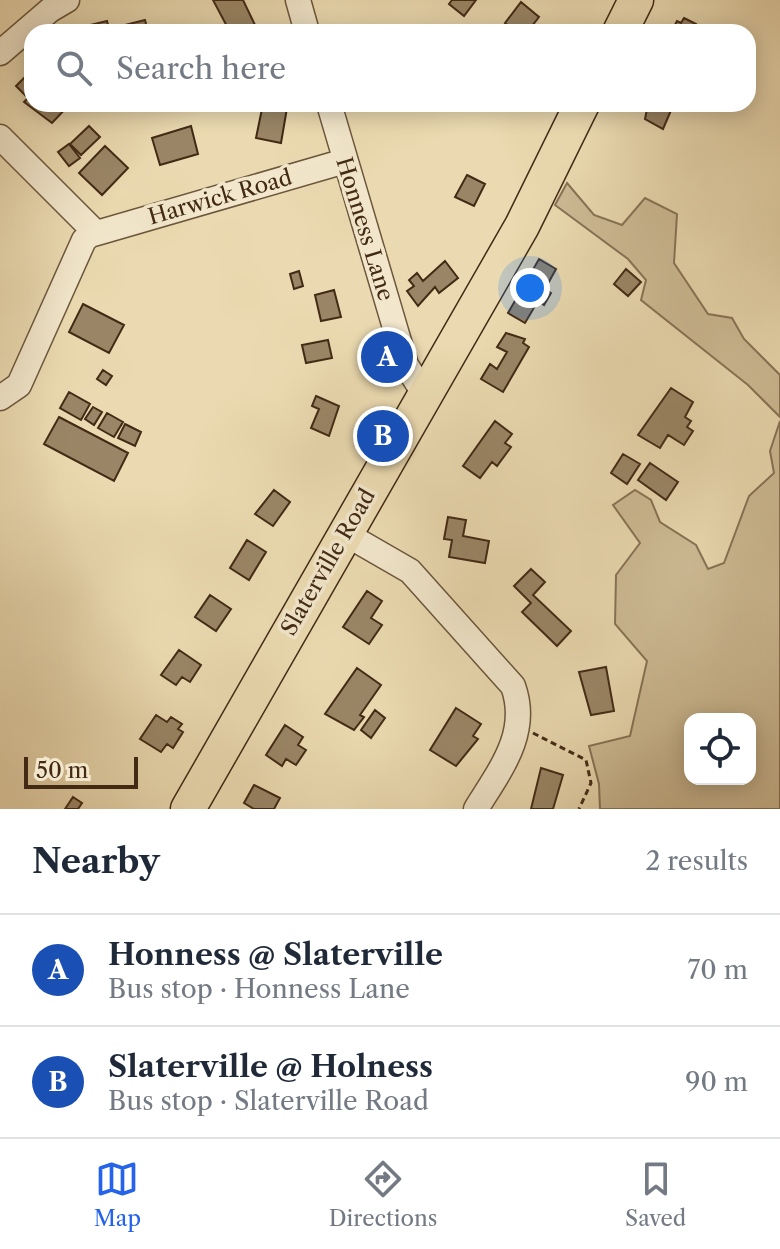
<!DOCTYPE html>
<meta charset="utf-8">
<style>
body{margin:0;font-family:"Libre Caslon Text",serif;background:#f2f2f3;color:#1f2937}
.controls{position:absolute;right:24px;bottom:24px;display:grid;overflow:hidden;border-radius:16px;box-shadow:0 4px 20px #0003}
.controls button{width:72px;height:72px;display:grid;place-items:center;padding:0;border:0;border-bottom:2px solid #e0e1e3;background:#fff;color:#1f2937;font:40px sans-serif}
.scale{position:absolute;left:24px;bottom:20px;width:114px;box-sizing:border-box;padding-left:8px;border:4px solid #422a15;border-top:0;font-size:22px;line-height:28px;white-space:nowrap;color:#422a15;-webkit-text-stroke:6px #f2e7cc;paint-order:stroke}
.you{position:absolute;left:530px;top:288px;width:28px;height:28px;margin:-20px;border:6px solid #fff;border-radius:50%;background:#1a73e8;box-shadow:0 0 0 12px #1a73e833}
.badge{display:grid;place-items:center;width:52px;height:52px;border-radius:50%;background:#2563eb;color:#fff;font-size:26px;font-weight:700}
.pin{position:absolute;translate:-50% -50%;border:4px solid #fff;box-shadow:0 2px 8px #0006}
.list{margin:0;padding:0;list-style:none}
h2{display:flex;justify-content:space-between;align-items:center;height:104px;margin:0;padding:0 32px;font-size:34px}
h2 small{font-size:26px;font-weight:400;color:#747a83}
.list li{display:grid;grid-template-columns:52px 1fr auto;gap:24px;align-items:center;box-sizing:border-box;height:112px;padding:0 32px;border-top:2px solid #e0e1e3}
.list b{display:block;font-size:30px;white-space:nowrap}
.list p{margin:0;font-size:26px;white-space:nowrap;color:#747a83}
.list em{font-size:26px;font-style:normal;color:#747a83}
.icon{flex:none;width:44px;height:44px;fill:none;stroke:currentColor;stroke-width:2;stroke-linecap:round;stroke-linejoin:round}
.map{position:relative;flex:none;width:780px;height:809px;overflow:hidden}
.search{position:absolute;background:#fff;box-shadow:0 4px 20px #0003;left:24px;right:24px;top:24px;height:88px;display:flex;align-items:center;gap:20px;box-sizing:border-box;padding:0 28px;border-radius:24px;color:#747a83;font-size:30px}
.sheet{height:328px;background:#fff}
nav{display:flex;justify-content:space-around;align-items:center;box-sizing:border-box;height:112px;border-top:2px solid #e0e1e3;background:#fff;font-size:22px;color:#747a83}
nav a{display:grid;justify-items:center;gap:4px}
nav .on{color:#2563eb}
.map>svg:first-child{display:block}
</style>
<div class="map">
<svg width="780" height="809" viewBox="0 0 780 809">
<rect width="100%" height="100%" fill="#ebdab1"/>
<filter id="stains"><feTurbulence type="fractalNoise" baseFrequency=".0025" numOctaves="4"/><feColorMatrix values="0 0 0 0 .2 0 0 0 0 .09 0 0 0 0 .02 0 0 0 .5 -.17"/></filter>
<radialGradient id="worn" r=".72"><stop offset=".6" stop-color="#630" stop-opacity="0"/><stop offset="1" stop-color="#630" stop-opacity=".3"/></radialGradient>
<path fill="#cebc96" stroke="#887356" stroke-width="2" fill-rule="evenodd" d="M 567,183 L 594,215 L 622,225 L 645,198 L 677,214 L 674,263 L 708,314 L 732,318 L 744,339 L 780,375 L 780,417 L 748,385 L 641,300 L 646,280 L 628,259 L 555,205 Z
M 780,421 L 780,809 L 600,809 L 599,784 L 589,746 L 630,736 L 647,661 L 615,624 L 616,575 L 640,543 L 613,505 L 635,490 L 651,500 L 660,522 L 696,545 L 708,569 L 724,563 L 749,496 L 774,473 L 770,451 ZM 690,719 L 750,719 L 750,779 L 690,779 Z"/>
<path fill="#9a8666" stroke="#422a15" stroke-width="2" d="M 213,0 L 243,0 L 255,25 L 252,32 L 230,32 Z
M 452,0 L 476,0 L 464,16 L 449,4 Z
M 521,2 L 539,17 L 532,26 L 539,32 L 516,32 L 505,23 Z
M 684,18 L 696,24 L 694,29 L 698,32 L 671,32 L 677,21 L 681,23 Z
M 145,20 L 148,32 L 87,32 L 86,26 L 107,21 L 109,29 Z
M 32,70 L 32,104 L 70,104 L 52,123 L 24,102 L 28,98 L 16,86 Z
M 263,104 L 287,108 L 281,143 L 256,138 Z
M 648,104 L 679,104 L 675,110 L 672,108 L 663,129 L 645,119 Z
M 89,126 L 100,137 L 81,155 L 70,144 Z
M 191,126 L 198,154 L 160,165 L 152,138 Z
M 69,144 L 80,158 L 69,166 L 58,152 Z
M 105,146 L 128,168 L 102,195 L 79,173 Z
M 467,175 L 485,184 L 474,206 L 455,197 Z
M 539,259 L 556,269 L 545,289 L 551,293 L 544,305 L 538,301 L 525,323 L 508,313 Z
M 445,261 L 458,278 L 439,293 L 435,287 L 418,306 L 407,291 L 414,286 L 409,280 L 417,273 L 423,281 Z
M 626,269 L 641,282 L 628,296 L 614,284 Z
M 299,271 L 303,286 L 294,289 L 290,274 Z
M 334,290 L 341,317 L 321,321 L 315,295 Z
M 83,304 L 124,325 L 109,353 L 69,332 Z
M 506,333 L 525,339 L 523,343 L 529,347 L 503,392 L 481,379 L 490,364 L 497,369 L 507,352 L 497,347 Z
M 328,340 L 332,358 L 306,363 L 302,345 Z
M 103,370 L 112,376 L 106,385 L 97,379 Z
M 671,388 L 693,402 L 685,417 L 691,421 L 687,427 L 693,431 L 684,445 L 668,435 L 660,448 L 638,435 Z
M 69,392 L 90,404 L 81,420 L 60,408 Z
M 316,396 L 339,406 L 329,436 L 311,428 L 319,409 L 312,406 Z
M 93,407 L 102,412 L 94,425 L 85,419 Z
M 107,413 L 123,422 L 114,437 L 98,428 Z
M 59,417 L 128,453 L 114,481 L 44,444 Z
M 495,421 L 512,434 L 505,443 L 511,447 L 497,466 L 492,462 L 480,478 L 463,466 Z
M 125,424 L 141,432 L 135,446 L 118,438 Z
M 623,454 L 640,464 L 627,484 L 611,473 Z
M 650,463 L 678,482 L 666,500 L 638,480 Z
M 274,490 L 290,502 L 273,526 L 255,514 Z
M 448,517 L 466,520 L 463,536 L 489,541 L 485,563 L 449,557 L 452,540 L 444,539 Z
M 247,540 L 266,552 L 249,580 L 230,568 Z
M 531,569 L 545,582 L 533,595 L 571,631 L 557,646 L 522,612 L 531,603 L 514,586 Z
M 367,591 L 382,601 L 371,618 L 382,625 L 369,644 L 343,627 Z
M 210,595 L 231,609 L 216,631 L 195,617 Z
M 179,650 L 201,665 L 190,682 L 182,677 L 176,685 L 161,675 Z
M 606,667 L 614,711 L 591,715 L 579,672 Z
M 357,668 L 381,685 L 360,715 L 364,717 L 354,730 L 325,714 Z
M 456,708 L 481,724 L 473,736 L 478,739 L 456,766 L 430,750 Z
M 375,710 L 385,718 L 371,738 L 361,730 Z
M 156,715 L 167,722 L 171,717 L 182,724 L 178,729 L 183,732 L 173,748 L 167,744 L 161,752 L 140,739 Z
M 285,725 L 303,737 L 298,745 L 306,750 L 296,765 L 286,759 L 282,766 L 266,755 Z
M 541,768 L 563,775 L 553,809 L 531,809 Z
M 254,785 L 280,798 L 274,809 L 254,809 L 244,803 Z
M 73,797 L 82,803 L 78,809 L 65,809 Z"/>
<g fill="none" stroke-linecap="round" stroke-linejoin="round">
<g stroke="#6c563c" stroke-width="27">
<path id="minor" d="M 298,0 L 307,32
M 0,53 L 50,10 L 67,0
M 329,104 L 406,365 L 425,395
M 0,137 L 95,232
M 0,398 L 19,385 L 84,240 L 90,235 L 345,161
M 344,533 L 410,571 L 513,686 C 530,733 500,770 476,809"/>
</g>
<g stroke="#422a15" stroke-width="37">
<path id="highway" d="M 620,32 L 636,0
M 188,809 L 522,226 L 582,104"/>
</g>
<path stroke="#422a15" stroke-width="3" stroke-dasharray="6 4" stroke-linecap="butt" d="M 533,733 L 586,760 L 591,783 L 579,809"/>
<use href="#minor" stroke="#f2e7cc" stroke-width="24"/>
<use href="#highway" stroke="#ebdab1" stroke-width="34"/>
</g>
<g text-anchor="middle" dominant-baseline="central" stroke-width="7" stroke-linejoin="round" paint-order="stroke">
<g font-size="22" fill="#422a15" stroke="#f2e7cc">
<text transform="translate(220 197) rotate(-16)">Harwick Road</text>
<text transform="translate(365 229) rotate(73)">Honness Lane</text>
<text transform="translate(328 562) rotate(-60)">Slaterville Road</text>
</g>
</g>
<rect width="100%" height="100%" filter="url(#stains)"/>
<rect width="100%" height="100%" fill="url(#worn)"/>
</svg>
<div class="controls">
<button><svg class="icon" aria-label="locate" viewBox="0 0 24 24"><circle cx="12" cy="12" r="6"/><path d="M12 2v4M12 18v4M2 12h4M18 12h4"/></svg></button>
</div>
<div class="scale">50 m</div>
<div class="you"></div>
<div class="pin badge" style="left:387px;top:357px;background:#1a4fb4">A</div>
<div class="pin badge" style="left:383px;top:436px;background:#1a4fb4">B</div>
<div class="search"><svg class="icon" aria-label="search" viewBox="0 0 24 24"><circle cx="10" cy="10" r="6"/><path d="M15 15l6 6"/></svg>Search here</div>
</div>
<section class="sheet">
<h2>Nearby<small>2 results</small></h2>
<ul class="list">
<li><span class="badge" style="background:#1a4fb4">A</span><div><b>Honness @ Slaterville</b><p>Bus stop · Honness Lane</p></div><em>70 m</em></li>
<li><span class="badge" style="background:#1a4fb4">B</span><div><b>Slaterville @ Holness</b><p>Bus stop · Slaterville Road</p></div><em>90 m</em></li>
</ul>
</section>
<nav>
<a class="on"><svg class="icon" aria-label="map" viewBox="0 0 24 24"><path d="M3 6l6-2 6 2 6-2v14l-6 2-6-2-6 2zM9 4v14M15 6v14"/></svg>Map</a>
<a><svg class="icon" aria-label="directions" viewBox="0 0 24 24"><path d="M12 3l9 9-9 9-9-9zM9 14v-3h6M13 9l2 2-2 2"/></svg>Directions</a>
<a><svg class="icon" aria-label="saved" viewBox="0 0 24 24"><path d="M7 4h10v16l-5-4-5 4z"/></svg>Saved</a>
</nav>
